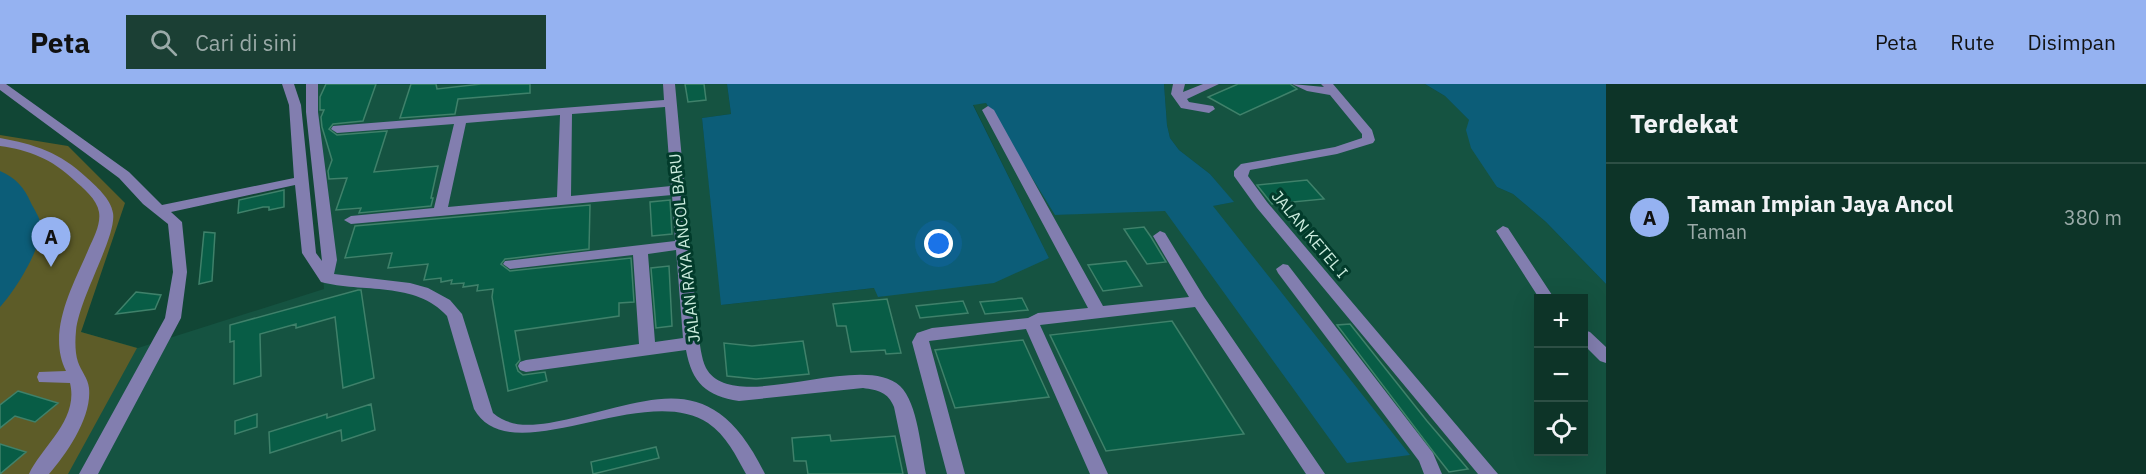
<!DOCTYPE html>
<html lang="id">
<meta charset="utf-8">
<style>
body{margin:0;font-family:"IBM Plex Sans",sans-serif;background:#1b3f34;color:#f1f3f6}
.controls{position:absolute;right:18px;bottom:18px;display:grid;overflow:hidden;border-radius:0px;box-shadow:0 6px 24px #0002}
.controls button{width:54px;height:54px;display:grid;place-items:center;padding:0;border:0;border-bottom:2px solid #2d4f45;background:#0d3428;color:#f1f3f6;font:30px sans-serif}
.you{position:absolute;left:939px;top:160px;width:21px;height:21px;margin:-15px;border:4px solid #fff;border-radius:50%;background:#1a73e8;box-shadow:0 0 0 9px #1a73e833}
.badge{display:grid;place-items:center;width:39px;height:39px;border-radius:50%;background:#95b2f1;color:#111;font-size:20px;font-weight:700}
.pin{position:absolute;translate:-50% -50px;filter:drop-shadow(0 2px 3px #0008)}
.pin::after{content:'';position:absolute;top:32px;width:21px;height:18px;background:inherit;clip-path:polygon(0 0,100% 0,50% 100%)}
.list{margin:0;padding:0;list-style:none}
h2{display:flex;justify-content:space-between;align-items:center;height:78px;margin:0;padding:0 24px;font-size:26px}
h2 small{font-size:20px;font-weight:400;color:#9aaaa8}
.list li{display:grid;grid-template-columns:39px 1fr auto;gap:18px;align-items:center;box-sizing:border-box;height:108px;padding:0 24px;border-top:2px solid #2d4f45}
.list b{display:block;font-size:22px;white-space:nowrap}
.list p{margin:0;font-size:20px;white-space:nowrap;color:#9aaaa8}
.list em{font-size:20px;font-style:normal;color:#9aaaa8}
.icon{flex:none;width:33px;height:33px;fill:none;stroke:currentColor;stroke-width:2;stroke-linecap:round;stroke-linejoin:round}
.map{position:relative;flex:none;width:1606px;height:390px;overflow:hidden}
header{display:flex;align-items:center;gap:36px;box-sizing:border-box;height:84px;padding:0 30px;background:#95b2f1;color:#111}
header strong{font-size:28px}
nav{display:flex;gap:33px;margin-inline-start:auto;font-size:21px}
.search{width:420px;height:54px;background:#1b3f34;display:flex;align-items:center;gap:15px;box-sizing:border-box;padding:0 21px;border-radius:0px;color:#9aaaa8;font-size:22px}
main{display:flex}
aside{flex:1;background:#0d3428}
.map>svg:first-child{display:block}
</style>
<header>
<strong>Peta</strong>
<div class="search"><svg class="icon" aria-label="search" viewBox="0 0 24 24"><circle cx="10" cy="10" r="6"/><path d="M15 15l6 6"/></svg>Cari di sini</div>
<nav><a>Peta</a><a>Rute</a><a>Disimpan</a></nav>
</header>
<main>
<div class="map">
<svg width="1606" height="390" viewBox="0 0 1606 390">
<rect width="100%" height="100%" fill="#114635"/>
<path fill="#155341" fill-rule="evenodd" d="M 309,0 L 727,0 L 731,30 L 702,34 L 722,221 L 875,204 L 879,213 L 1049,174 L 973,20 L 986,19 L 1056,131 L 1213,122 L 1233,118 L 1210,90 L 1179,66 L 1170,54 L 1167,41 L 1164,0 L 1425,0 L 1445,12 L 1469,36 L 1497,103 L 1513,110 L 1546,138 L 1606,200 L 1606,390 L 0,390 L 0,295 L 81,248 L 138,264 L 324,205 ZM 1538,214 L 1584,214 L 1584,368 L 1538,368 Z"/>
<path fill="#5d5c28" d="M 0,51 L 68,62 L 125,119 L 81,248 L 137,264 L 68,390 L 0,390 Z"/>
<path fill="#0c5d78" d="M 727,0 L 1164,0 L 1167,41 L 1170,54 L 1179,66 L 1210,90 L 1234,118 L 1213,122 L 1410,371 L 1347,379 L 1165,127 L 1055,131 L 986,19 L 973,21 L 1049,174 L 994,199 L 878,213 L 874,204 L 721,221 L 702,34 L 731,30 Z
M 1425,0 L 1606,0 L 1606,200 L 1546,138 L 1513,110 L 1497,103 L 1471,64 L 1466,46 L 1469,36 L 1445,12 Z
M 0,87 C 16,94 24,103 31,119 C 34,125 40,134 41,141 C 43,162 15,207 0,223 Z"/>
<path fill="#085d46" stroke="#3f816a" stroke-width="1.5" d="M 326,0 L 376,0 L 363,37 L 333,40 L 329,45 L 337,51 L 387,47 L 374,88 L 438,82 L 431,114 L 433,114 L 431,122 L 359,129 L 361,124 L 336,126 L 347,94 L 329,95 L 328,87 L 332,76 L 322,43 L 321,33 L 324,26 L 320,26 L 320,13 Z
M 411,0 L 436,0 L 437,5 L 481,0 L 530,0 L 530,9 L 458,15 L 455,30 L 400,34 Z
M 685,0 L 704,0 L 706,16 L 688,18 Z
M 1238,0 L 1290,0 L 1297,5 L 1240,31 L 1208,13 Z
M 1307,96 L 1324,115 L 1272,120 L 1257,101 Z
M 284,106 L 284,123 L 269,126 L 269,123 L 263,123 L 238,129 L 239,116 Z
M 670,116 L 672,150 L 652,152 L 650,118 Z
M 590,121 L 589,165 L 505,175 L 501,180 L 510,187 L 631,174 L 634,218 L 619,219 L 619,232 L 515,247 L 520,276 L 516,281 L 518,287 L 523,291 L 545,288 L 547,297 L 508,307 L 492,213 L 493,205 L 477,207 L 478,201 L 463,203 L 464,199 L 451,200 L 452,196 L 441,198 L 441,194 L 424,196 L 428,180 L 388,184 L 392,169 L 345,174 L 355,142 Z
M 1144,143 L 1151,153 L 1166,178 L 1147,180 L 1124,145 Z
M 204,148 L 215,149 L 212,197 L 199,200 Z
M 1126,177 L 1142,202 L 1103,207 L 1088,181 Z
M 669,182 L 672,242 L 656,244 L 651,184 Z
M 358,206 L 361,206 L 374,294 L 343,304 L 335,233 L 296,244 L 296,240 L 260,250 L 261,292 L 234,300 L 234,257 L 230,258 L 230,241 Z
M 136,208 L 161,211 L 155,225 L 116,230 Z
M 1022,214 L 1028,226 L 985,230 L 980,218 Z
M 887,215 L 901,269 L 886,270 L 885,266 L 851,268 L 846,242 L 837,242 L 833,220 Z
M 963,217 L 968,229 L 920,234 L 916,222 Z
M 1172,237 L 1244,350 L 1106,367 L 1050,251 Z
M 1350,240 L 1427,337 L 1468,385 L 1449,388 L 1438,374 L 1337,241 Z
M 1023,256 L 1049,313 L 955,324 L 935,266 Z
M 803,257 L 809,290 L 756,295 L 727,292 L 724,259 L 752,262 Z
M 18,307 L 58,319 L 35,338 L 15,332 L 0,344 L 0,321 Z
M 371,320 L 375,346 L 342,357 L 341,346 L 270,369 L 269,348 L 327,330 L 327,334 Z
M 257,330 L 257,343 L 235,350 L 235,337 Z
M 830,351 L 831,357 L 895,352 L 903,390 L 808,390 L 806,377 L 794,377 L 792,354 Z
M 0,360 L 26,368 L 0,390 Z
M 656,363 L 659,374 L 593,390 L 591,378 Z"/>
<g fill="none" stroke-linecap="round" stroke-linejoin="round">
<path fill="#827eaf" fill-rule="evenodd" d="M 0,0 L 6,0 L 129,88 L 162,121 L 294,94 L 289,21 L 282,0 L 294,0 L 301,21 L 316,169 L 322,177 L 306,28 L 306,0 L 318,0 L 318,28 L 337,176 L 334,190 L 410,199 L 428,204 L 450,216 L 462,230 L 493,329 C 510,343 528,342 549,339 C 647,322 708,274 765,390 L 746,390 C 736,372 726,351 708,339 C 643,296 510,390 474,325 L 447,232 C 416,197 362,209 321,198 L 302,169 L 295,101 L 171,128 L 182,138 L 187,188 L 181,234 L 98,390 L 79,390 L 165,234 L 173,188 L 168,140 L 143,120 L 119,94 L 0,6 Z
M 663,0 L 675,0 L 698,248 C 700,259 701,274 706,284 C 733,333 860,266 900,302 C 918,319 921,367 926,390 L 908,390 L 894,323 C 888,308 878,306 863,304 L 739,317 C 706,312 692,299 686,266 L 526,288 L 520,286 L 518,282 L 520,278 L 526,276 L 639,260 L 633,171 L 510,185 L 503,180 L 505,177 L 675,157 L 672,111 L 351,140 L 344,136 L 351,132 L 434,124 L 454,40 L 337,49 L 331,45 L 333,42 L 664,16 ZM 665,23 L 671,102 L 571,112 L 572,30 ZM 560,31 L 557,113 L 448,123 L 466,39 ZM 676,166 L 683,254 L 655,258 L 648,170 Z
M 1173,0 L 1185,0 L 1183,8 L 1203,0 L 1219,0 L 1187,15 L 1189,18 L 1213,22 L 1215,25 L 1209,29 L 1181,24 L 1171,10 Z
M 1292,0 L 1324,3 L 1321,0 L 1333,0 L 1372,46 L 1375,56 L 1373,59 L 1337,70 L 1250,86 L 1248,92 L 1267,118 L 1498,390 L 1478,390 L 1257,124 L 1234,92 L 1234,87 L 1241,80 L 1335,63 L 1362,54 L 1362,50 L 1330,11 L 1307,7 Z
M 988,22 L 994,26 L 1103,222 L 1189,213 L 1153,152 L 1160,147 L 1165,149 L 1204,213 L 1325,390 L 1306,390 L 1195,223 L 1040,241 L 1108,390 L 1090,390 L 1026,245 L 929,257 L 965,390 L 947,390 L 912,258 L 917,249 L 932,244 L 1028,234 L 1038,229 L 1088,224 L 982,26 Z
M 0,54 C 34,60 61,69 86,93 C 96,102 111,115 113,129 C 117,152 79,214 76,247 C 75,257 75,269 78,278 C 81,287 88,294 89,304 C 92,333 67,369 49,390 L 29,390 C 42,362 79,336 70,299 L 39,298 L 37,293 L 39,288 L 66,287 C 46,247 74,200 89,164 C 94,153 101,140 99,128 C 97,115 83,104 74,96 C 52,75 29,66 0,62 Z
M 1503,142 L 1508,144 L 1554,214 L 1539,214 L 1496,147 Z
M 1283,180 L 1288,181 L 1433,369 L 1442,390 L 1424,390 L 1419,377 L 1278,189 L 1276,185 Z
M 1584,246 L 1590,248 L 1606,263 L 1606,279 L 1600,277 L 1584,261 Z"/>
</g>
<g text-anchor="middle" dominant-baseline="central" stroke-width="6" stroke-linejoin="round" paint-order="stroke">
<g font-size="16" fill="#cbecde" stroke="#023b2b">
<text transform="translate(1310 150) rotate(50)">JALAN KETEL I</text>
<text transform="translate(684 164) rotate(-96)">JALAN RAYA ANCOL BARU</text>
</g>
</g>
</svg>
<div class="controls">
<button>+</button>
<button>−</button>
<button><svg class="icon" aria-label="locate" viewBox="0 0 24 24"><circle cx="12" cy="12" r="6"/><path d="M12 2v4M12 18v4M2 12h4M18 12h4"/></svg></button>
</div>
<div class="you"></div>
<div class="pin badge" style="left:51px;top:183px">A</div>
</div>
<aside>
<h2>Terdekat<small></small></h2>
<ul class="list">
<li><span class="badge">A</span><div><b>Taman Impian Jaya Ancol</b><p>Taman</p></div><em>380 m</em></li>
</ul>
</aside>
</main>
